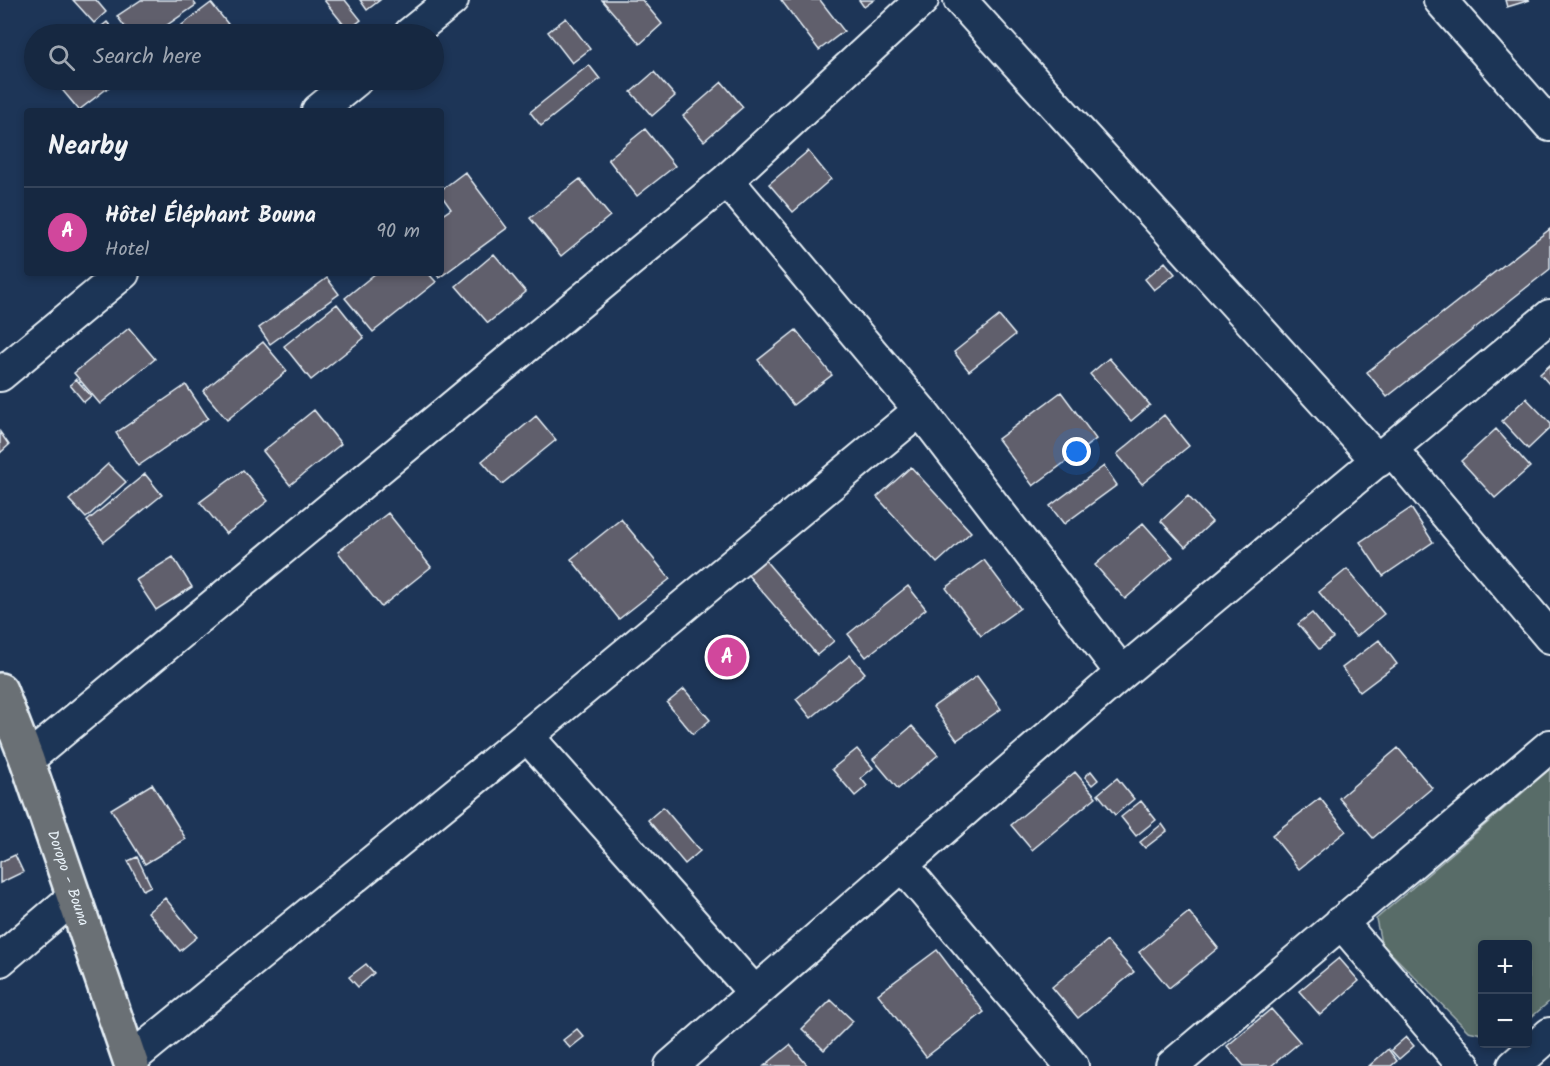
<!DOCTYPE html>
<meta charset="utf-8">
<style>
body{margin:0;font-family:Kalam,sans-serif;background:#1f3048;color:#f1f3f6}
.controls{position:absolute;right:18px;bottom:18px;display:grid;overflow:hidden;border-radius:6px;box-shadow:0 3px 9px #0003}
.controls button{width:54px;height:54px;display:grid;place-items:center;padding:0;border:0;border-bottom:2px solid #35445a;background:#162841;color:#f1f3f6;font:30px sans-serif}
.you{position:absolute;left:1077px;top:452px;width:21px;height:21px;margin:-15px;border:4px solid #fff;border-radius:50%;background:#1a73e8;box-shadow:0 0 0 9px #1a73e833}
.badge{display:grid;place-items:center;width:39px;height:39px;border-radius:50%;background:#db2777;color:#fff;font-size:20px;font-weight:700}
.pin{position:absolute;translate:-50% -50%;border:3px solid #fff;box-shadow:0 2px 6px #0006}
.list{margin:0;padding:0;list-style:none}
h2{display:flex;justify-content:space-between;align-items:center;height:78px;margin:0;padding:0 24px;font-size:26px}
h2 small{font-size:20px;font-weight:400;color:#9ea6b1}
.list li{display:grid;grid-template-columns:39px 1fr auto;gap:18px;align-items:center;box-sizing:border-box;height:90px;padding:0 24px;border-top:2px solid #35445a}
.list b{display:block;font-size:22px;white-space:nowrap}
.list p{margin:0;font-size:20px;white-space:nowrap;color:#9ea6b1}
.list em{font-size:20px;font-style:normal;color:#9ea6b1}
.icon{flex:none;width:33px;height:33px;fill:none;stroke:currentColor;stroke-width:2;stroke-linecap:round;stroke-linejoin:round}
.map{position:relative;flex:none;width:1550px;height:1066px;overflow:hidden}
.search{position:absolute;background:#162841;box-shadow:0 3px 9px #0003;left:24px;top:24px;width:420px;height:66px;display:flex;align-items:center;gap:15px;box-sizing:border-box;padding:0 21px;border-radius:33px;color:#9ea6b1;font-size:22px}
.panel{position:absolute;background:#162841;box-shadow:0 3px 9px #0003;left:24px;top:108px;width:420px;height:168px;border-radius:6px}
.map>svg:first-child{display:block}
</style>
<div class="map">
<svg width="1550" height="1066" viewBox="0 0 1550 1066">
<rect width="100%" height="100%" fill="#1d3557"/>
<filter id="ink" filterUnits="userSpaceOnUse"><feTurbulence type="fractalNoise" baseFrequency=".0167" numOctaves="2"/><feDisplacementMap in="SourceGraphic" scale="12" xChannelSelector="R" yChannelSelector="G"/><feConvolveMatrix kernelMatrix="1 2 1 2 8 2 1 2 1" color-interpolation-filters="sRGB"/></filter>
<g filter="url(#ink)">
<path fill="#586c67" stroke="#a0aeb0" stroke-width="1.5" d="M 1550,769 L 1550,1001 L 1528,1020 L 1528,944 L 1482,944 L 1482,1034 L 1468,1031 L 1381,943 L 1376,919 Z"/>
<path fill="#605e6c" stroke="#e8f1f8" stroke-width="1.5" d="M 73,0 L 96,0 L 106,12 L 94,23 Z
M 141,0 L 192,0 L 196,5 L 154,34 L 130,34 L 117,16 Z
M 324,0 L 345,0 L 361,20 L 348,30 Z
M 360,0 L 380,0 L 367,10 Z
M 602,0 L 642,0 L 662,24 L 640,44 Z
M 781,0 L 820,0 L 844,31 L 819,50 Z
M 859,0 L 874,0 L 864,7 Z
M 1505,0 L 1530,0 L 1507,7 Z
M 211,3 L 228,24 L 214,34 L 170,34 Z
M 566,18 L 590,49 L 572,63 L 548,32 Z
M 107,22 L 117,34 L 92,34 Z
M 589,65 L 600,79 L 541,126 L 530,112 Z
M 654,72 L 675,96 L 652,116 L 631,92 Z
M 54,80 L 118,80 L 79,110 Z
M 722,82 L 743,107 L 704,141 L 683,116 Z
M 645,129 L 675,166 L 637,196 L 608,159 Z
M 808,151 L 831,179 L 793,212 L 769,184 Z
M 465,172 L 507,228 L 439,278 L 436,273 L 441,273 L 441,216 L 451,209 L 441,195 L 441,190 Z
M 580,179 L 610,216 L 561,256 L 530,218 Z
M 1550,229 L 1550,269 L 1387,397 L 1367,372 Z
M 494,254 L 526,292 L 488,323 L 456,286 Z
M 1165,262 L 1175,274 L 1154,290 L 1145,279 Z
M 376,273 L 428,273 L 436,282 L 373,332 L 345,298 Z
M 327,278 L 339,294 L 270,344 L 259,328 Z
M 337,304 L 364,338 L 311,380 L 284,346 Z
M 999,316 L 1015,335 L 969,371 L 954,352 Z
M 129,328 L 155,359 L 100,404 L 74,373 Z
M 796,330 L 832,375 L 793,405 L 758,360 Z
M 263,342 L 287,371 L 227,420 L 203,391 Z
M 1109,358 L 1150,405 L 1131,421 L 1090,374 Z
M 1550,365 L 1550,385 L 1540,374 Z
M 76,379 L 91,396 L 84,402 L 70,385 Z
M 186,385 L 208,418 L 138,466 L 116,433 Z
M 1061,392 L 1096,439 L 1033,486 L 998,439 Z
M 1526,398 L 1550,423 L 1550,428 L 1528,449 L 1502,421 Z
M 314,410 L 341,444 L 290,485 L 263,451 Z
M 1164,415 L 1189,446 L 1142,484 L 1117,454 Z
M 536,416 L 556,440 L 502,484 L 482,461 Z
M 1496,429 L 1530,467 L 1495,498 L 1461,461 Z
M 0,432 L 9,445 L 0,453 Z
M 108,464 L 126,482 L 86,518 L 69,500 Z
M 1104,466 L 1117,485 L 1064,524 L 1050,506 Z
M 911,467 L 971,532 L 937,563 L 877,497 Z
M 243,470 L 268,501 L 226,534 L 200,502 Z
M 145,474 L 162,495 L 104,542 L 87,521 Z
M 1188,496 L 1212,522 L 1185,547 L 1161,521 Z
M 1411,508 L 1433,542 L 1383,576 L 1360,542 Z
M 388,513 L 431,567 L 381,607 L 338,552 Z
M 621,519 L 670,579 L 619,619 L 571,559 Z
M 1143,523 L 1173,557 L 1125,599 L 1095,565 Z
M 758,552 L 834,641 L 817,655 L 741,567 Z
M 173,557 L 192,587 L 156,610 L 136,580 Z
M 984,560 L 1020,608 L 981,636 L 946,588 Z
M 1347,569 L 1384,614 L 1356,637 L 1319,592 Z
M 908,586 L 926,609 L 866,657 L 848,634 Z
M 1312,613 L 1333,638 L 1319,649 L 1298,624 Z
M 1379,640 L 1397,664 L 1360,692 L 1342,668 Z
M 850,655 L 865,673 L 811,718 L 796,699 Z
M 977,676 L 1001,709 L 957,740 L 933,707 Z
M 684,689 L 710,720 L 693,734 L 667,703 Z
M 912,726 L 938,755 L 898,789 L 873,759 Z
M 1398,748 L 1432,788 L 1373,838 L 1339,798 Z
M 857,749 L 873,768 L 861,778 L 867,786 L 855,796 L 832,769 Z
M 1091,771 L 1098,780 L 1092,785 L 1085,777 Z
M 1075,772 L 1096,797 L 1032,850 L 1011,825 Z
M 1117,778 L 1134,799 L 1115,815 L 1098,794 Z
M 152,784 L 186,839 L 145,864 L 111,809 Z
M 1320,798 L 1346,831 L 1299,869 L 1272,835 Z
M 1141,801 L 1156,820 L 1136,836 L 1121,817 Z
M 663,807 L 700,851 L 685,864 L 648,820 Z
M 1162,824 L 1167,831 L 1145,848 L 1140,842 Z
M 15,855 L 23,872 L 0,883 L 0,862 Z
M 137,857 L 151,886 L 143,890 L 128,861 Z
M 165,898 L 197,937 L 180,951 L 148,912 Z
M 1189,912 L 1218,948 L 1169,988 L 1139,952 Z
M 1107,941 L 1134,972 L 1078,1018 L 1052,987 Z
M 937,950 L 984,1012 L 926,1057 L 878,994 Z
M 1339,958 L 1359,981 L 1320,1015 L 1299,991 Z
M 366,964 L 374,973 L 358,987 L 349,977 Z
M 831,1000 L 853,1021 L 824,1050 L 802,1029 Z
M 1271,1009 L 1300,1042 L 1271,1066 L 1244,1066 L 1227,1046 Z
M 577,1029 L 584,1037 L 570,1048 L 563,1040 Z
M 1406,1037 L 1414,1046 L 1399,1059 L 1391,1050 Z
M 790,1045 L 808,1066 L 764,1066 Z
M 1388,1049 L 1397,1061 L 1391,1066 L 1369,1066 Z"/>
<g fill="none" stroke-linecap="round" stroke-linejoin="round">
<g stroke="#e8f1f8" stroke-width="36">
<path id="minor" d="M 960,0 L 1378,461
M 1440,0 L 1550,125
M 410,34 L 452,0
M 318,111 L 356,80
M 727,180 L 920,410 L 1122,673
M 0,375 L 123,273
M 1392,450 L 1550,637
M 527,736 L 754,992
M 27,760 L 727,180 L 922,0
M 902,865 L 1072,1066
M 1341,922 L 1464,1066
M 0,960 L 74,897
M 130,1060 L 527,736 L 920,410
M 671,1066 L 1122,673 L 1550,316
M 1172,1066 L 1550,746
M 1514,1066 L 1550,1034"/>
</g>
<g stroke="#e8f1f8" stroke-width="38">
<g id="major">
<path id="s1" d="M 0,690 L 27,760 L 132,1066"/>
</g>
</g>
<use href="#minor" stroke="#1d3557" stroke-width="32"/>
<use href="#major" stroke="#6b7074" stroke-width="33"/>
</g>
</g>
<g text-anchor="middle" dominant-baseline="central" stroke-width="4.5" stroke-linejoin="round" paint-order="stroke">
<g font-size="15" fill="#e8f1f8" stroke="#1d3557">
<text stroke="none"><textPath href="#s1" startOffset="200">Doropo - Bouna</textPath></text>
</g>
</g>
</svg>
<div class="controls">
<button>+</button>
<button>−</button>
</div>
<div class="you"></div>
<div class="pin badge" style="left:727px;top:657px;background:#d1479c">A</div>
<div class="search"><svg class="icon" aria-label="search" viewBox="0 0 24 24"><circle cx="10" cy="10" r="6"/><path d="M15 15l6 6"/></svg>Search here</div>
<section class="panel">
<h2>Nearby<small></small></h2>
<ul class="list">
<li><span class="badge" style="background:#d1479c">A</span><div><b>Hôtel Éléphant Bouna</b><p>Hotel</p></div><em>90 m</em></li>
</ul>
</section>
</div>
